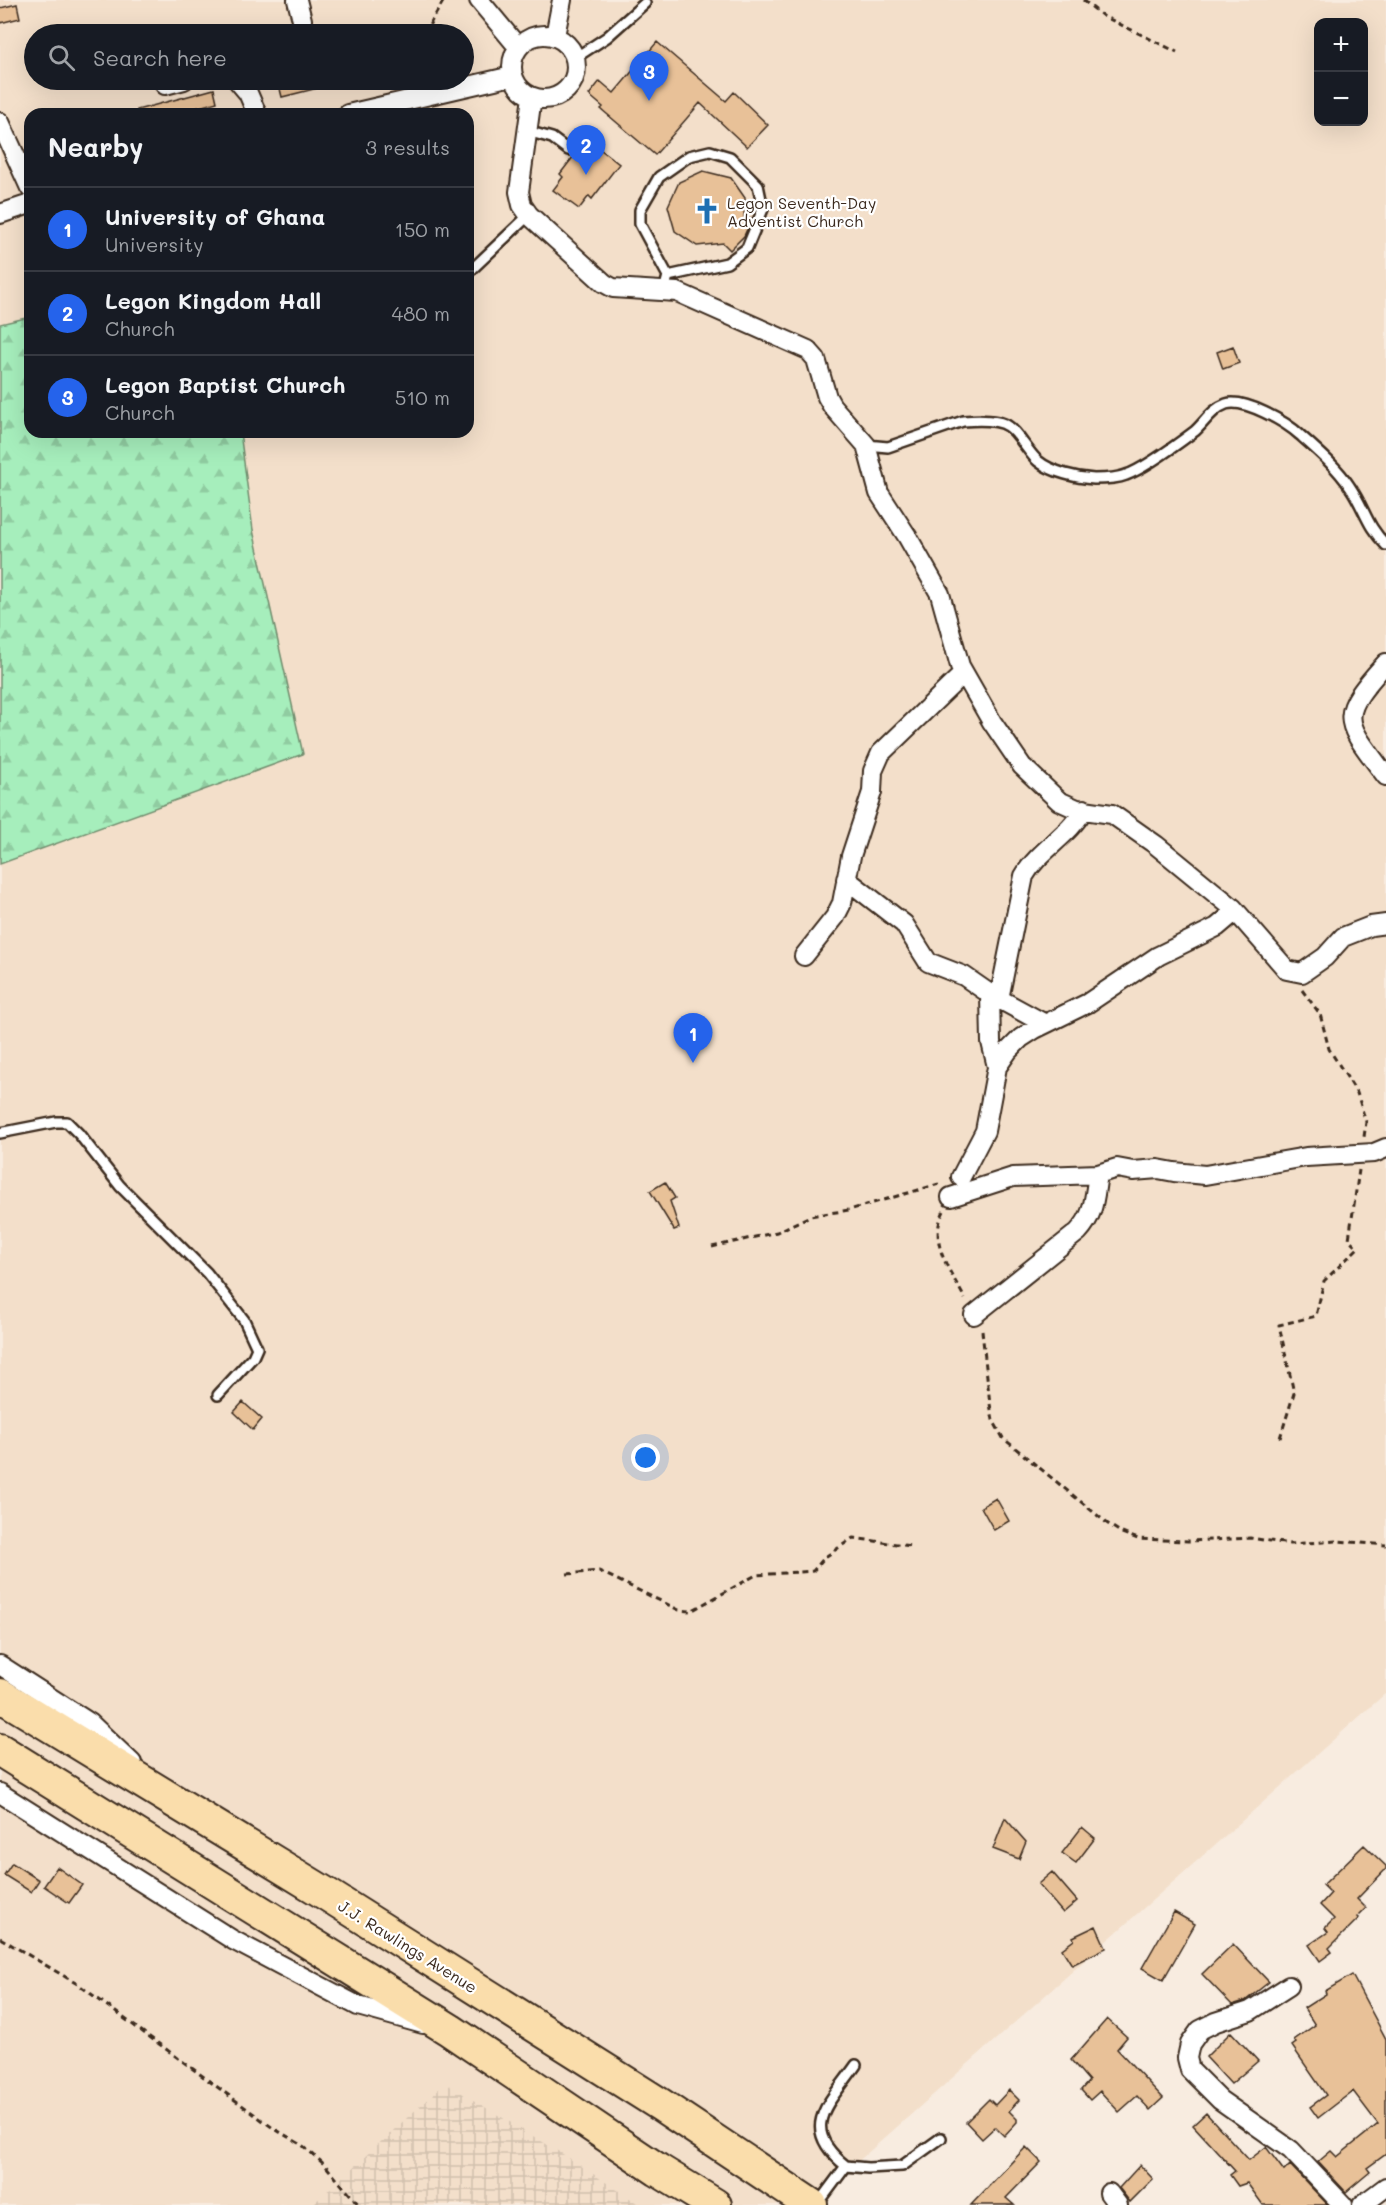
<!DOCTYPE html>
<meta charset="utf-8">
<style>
body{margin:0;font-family:Mali,sans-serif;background:#20242c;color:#f1f3f6}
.controls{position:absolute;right:18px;top:18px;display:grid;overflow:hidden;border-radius:12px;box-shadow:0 6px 24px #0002}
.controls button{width:54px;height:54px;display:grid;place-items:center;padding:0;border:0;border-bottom:2px solid #363941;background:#171b24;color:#f1f3f6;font:30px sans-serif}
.you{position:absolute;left:646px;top:1458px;width:21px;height:21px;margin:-15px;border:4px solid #fff;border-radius:50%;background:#1a73e8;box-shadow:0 0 0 9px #1a73e833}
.badge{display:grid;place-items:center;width:39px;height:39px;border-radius:50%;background:#2563eb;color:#fff;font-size:20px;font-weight:700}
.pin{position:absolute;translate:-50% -50px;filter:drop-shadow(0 2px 3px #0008)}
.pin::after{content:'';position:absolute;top:32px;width:21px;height:18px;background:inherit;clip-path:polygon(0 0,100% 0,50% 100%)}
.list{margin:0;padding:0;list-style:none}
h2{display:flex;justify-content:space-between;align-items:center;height:78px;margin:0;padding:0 24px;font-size:26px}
h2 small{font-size:20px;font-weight:400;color:#9ea1a6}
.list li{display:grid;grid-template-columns:39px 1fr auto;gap:18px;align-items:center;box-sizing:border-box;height:84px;padding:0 24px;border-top:2px solid #363941}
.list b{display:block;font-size:22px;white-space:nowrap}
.list p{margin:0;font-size:20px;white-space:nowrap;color:#9ea1a6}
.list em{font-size:20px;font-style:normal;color:#9ea1a6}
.icon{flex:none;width:33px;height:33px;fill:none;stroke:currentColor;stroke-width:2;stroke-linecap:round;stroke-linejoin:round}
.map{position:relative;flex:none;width:1386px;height:2205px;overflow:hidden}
.search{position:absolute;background:#171b24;box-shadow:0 6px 24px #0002;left:24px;top:24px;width:450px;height:66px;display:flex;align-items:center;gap:15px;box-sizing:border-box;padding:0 21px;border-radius:33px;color:#9ea1a6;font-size:22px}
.panel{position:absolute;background:#171b24;box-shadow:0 6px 24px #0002;left:24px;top:108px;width:450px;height:330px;border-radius:18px}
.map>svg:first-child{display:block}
</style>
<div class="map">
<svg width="1386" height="2205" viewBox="0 0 1386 2205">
<defs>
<pattern id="industrial-grid" width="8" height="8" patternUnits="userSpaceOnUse" patternTransform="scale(1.5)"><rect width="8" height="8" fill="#f3dfca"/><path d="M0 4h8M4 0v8" fill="none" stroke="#d1c0ad"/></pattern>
<pattern id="forest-firs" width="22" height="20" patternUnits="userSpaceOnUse" patternTransform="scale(1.5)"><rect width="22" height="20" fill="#a6eebc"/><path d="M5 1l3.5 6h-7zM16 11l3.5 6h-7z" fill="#90cca1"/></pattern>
</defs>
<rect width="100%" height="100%" fill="#f8ece0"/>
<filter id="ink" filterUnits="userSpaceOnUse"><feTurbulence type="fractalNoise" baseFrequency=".0167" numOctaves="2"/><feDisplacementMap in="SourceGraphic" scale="12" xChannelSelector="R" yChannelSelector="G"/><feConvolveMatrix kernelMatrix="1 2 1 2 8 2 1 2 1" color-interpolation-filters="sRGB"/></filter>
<g filter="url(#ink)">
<path fill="#f3dfca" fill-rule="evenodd" d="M 0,0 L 1386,0 L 1386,1693 L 809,2205 L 0,2205 ZM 1318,22 L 1364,22 L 1364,122 L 1318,122 ZM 34,34 L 464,34 L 464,80 L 34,80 ZM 30,114 L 468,114 L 468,432 L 30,432 Z"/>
<path fill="url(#industrial-grid)" d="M 445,2083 L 566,2156 L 640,2205 L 312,2205 Z"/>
<path fill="url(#forest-firs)" stroke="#708c6d" stroke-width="1.5" d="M 30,317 L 30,432 L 240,432 L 253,530 L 303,754 L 0,864 L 0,324 Z"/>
<path fill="#e8c198" stroke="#3b2a1e" stroke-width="1.5" d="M 17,4 L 20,18 L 0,23 L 0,8 Z
M 657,42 L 726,101 L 734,92 L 768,125 L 747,147 L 700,103 L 655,155 L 601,109 L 603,107 L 589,95 L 600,81 L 614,93 Z
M 286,80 L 330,80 L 330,85 L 282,97 L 278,81 Z
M 214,89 L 217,102 L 174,114 L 138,114 L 137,110 Z
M 587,139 L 619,164 L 592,199 L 589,196 L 579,209 L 553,190 L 563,177 L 560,174 Z
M 703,171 L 731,178 L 745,198 L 744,217 L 752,218 L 744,236 L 730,250 L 723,243 L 697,246 L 675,231 L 668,206 L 679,182 Z
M 1233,346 L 1239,363 L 1223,369 L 1217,352 Z
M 665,1182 L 675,1198 L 670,1201 L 679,1228 L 674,1230 L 650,1191 Z
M 243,1402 L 262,1419 L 253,1430 L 234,1412 Z
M 996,1498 L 1009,1521 L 994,1530 L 981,1507 Z
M 1005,1818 L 1026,1842 L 1019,1859 L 993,1849 Z
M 1082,1827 L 1095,1838 L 1076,1863 L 1062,1853 Z
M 1364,1845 L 1386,1866 L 1386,1869 L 1357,1899 L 1366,1908 L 1357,1917 L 1359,1918 L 1329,1948 L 1332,1952 L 1320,1961 L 1309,1945 L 1328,1932 L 1325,1928 L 1334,1919 L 1320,1905 L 1331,1893 L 1323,1885 Z
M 12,1863 L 39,1880 L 31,1892 L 4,1875 Z
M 57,1867 L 82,1885 L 69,1903 L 44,1886 Z
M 1052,1872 L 1077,1901 L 1063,1913 L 1038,1884 Z
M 1174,1912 L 1195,1924 L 1163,1980 L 1142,1968 Z
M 1096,1926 L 1106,1948 L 1072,1965 L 1062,1949 L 1074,1940 L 1073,1937 Z
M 1233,1944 L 1269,1982 L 1245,2001 L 1232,2005 L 1202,1974 Z
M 1352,1975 L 1386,2039 L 1386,2154 L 1367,2168 L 1370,2172 L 1346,2192 L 1318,2162 L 1331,2151 L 1337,2157 L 1378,2124 L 1353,2091 L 1318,2118 L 1310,2107 L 1326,2095 L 1292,2046 L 1296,2043 L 1294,2040 L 1315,2025 L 1304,2008 L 1326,1994 L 1325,1991 Z
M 1107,2019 L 1127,2037 L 1117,2049 L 1163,2098 L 1150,2110 L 1137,2096 L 1119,2112 L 1100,2091 L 1090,2100 L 1081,2090 L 1089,2081 L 1071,2060 Z
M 1231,2032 L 1258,2061 L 1231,2084 L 1206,2057 Z
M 1009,2090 L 1019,2100 L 1009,2111 L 1017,2119 L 1017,2122 L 1004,2136 L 995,2127 L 982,2139 L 966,2122 L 989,2099 L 995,2105 Z
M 1206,2113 L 1249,2160 L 1266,2147 L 1284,2171 L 1290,2165 L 1328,2205 L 1263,2205 L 1247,2183 L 1238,2186 L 1230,2175 L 1235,2171 L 1193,2125 Z
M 1026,2147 L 1041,2162 L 1006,2198 L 1014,2205 L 971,2205 Z
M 1140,2165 L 1153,2179 L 1130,2202 L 1119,2188 Z"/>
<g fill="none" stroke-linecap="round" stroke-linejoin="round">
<g stroke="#3b2a1e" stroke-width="14">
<path id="lane" d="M 575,58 L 607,37 L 645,3
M 527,131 L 552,138 L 568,150
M 468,273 L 529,215
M 664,291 L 668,276 L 727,263 L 747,248 L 763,209 L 758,185 L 730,157 L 710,151 L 689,156 L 659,177 L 640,210 L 640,224 L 668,276
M 866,445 L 888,447 L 963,421 C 975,420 998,419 1008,426 C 1014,430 1019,437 1023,443 C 1028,449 1032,456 1038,461 C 1051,472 1077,478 1094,479 C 1104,479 1116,479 1126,475 C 1144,469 1179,443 1195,431 C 1205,422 1212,409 1226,404 C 1244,398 1286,422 1300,435 C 1317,450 1338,468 1350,487 C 1365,509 1366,525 1386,545
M 0,1133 L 56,1122 L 67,1122 L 79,1134 L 120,1186 L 207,1273 L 244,1320 L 257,1348 L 253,1357 L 218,1395
M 846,2166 L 868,2168 L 902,2166 L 941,2138
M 817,2205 L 846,2166 C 797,2127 829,2104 856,2065"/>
</g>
<g stroke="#3b2a1e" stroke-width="22">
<path id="street" d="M 297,0 L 302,20
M 479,0 L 518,47
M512 67a32 32 0 1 1 64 0a32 32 0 1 1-64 0Z
M 555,36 L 562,0
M 237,80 L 248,93 L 257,114
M 165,85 L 184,80
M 532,97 L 519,192 L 522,205 L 529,215 L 604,283 L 613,288 L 677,292 L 808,350 L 816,359 L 827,397 L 832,406 L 866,445 L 879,493 L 907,536 L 940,594 L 960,666 L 992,722 L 1022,766 L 1059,801 L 1077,809 L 1112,814 L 1156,845 L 1233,908 L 1287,970 L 1302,973 L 1325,957 L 1343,937 L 1371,926 L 1386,924
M 348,114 L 512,76
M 0,122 L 30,188
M 0,214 L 30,204
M 1386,663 C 1336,718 1344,720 1386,776
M 846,879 L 904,924 L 928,962 L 964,976 L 990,994 L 1045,1024
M 804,956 L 835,917 L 842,903 L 851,856 L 872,792 L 873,771 L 881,753 L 964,673
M 990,994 L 991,1042 L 997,1067
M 999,999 L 1024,876 C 1039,850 1069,836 1084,809
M 961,1177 L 985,1131 L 997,1067 L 1008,1051 L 1021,1038 L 1035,1029 L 1088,1003 L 1158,956 L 1217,927 L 1230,916 L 1233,908
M 951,1197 L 1013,1177 L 1098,1174 L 1117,1168 L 1133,1171 L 1158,1169 L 1174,1172 L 1205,1175 L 1306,1157 L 1374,1153 L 1386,1148
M 974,1315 L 1078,1232 C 1095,1214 1094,1198 1098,1174
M 0,1665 L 90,1723 L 132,1763
M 0,1793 L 233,1940 L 358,2006 L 423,2024
M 1289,1986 L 1250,2011 L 1216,2022 L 1200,2030 L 1190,2044 L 1187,2058 L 1190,2070 L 1220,2100 L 1291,2150 L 1343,2205
M 1109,2193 L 1118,2205
M 1362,2205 L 1386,2187"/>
</g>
<g stroke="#3b2a1e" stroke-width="36">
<path id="highway" d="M 0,1695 L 328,1895 L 661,2105 L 811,2205
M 0,1750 L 450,2030 L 658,2170 L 715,2205"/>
</g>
<path stroke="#3b2a1e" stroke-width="3" stroke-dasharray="6 4.5" stroke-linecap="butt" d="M 1083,0 L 1103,16 L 1177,52
M 424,34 L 444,0
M 1302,990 L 1320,1014 L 1329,1049 L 1357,1093 L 1366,1122 L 1364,1137
M 944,1211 C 927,1243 951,1271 965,1299
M 712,1247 L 777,1232 L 810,1216 L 849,1210 L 939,1184
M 982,1331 L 990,1404 L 993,1420 L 1003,1438 L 1108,1524 L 1122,1533 L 1138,1539 L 1188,1541 L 1250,1538 L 1290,1544 L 1338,1541 L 1386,1545
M 1280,1438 L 1294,1393 L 1279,1325 L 1316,1316 L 1324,1281 L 1358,1248 L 1349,1239 L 1359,1170
M 567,1574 L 599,1571 L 679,1610 L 691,1611 L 756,1575 L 813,1571 L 825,1557 L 853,1538 L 911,1546
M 0,1938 L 79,1985 L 273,2128 L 302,2145 L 324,2164 L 359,2205"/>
<use href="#lane" stroke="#fff" stroke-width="9"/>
<use href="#street" stroke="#fff" stroke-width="18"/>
<use href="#highway" stroke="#faddab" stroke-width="32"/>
</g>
</g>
<defs>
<g id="church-bare" transform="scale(2.07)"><path d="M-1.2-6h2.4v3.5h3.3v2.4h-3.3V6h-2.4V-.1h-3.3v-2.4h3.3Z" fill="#1f6fb2" stroke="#fff" stroke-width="2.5" paint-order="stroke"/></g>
</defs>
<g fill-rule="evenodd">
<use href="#church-bare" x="707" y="211"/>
</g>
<g text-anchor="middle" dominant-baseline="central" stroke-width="4.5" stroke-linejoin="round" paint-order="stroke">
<g font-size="16" fill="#3b2a1e" stroke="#fff" text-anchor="start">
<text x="727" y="202">Legon Seventh-Day<tspan x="727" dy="18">Adventist Church</tspan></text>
</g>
<g font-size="16" fill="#3b2a1e" stroke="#fff">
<text transform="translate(408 1946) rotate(32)">J.J. Rawlings Avenue</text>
</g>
</g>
</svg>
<div class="controls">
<button>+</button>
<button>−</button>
</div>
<div class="you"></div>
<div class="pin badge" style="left:693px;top:1063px">1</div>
<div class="pin badge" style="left:586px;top:175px">2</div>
<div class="pin badge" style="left:649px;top:101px">3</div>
<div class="search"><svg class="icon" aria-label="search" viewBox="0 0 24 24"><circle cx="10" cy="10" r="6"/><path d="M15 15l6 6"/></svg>Search here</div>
<section class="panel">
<h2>Nearby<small>3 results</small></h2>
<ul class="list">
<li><span class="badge">1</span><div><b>University of Ghana</b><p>University</p></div><em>150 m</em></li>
<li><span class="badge">2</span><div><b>Legon Kingdom Hall</b><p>Church</p></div><em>480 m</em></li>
<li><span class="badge">3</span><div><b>Legon Baptist Church</b><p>Church</p></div><em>510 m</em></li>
</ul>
</section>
</div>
